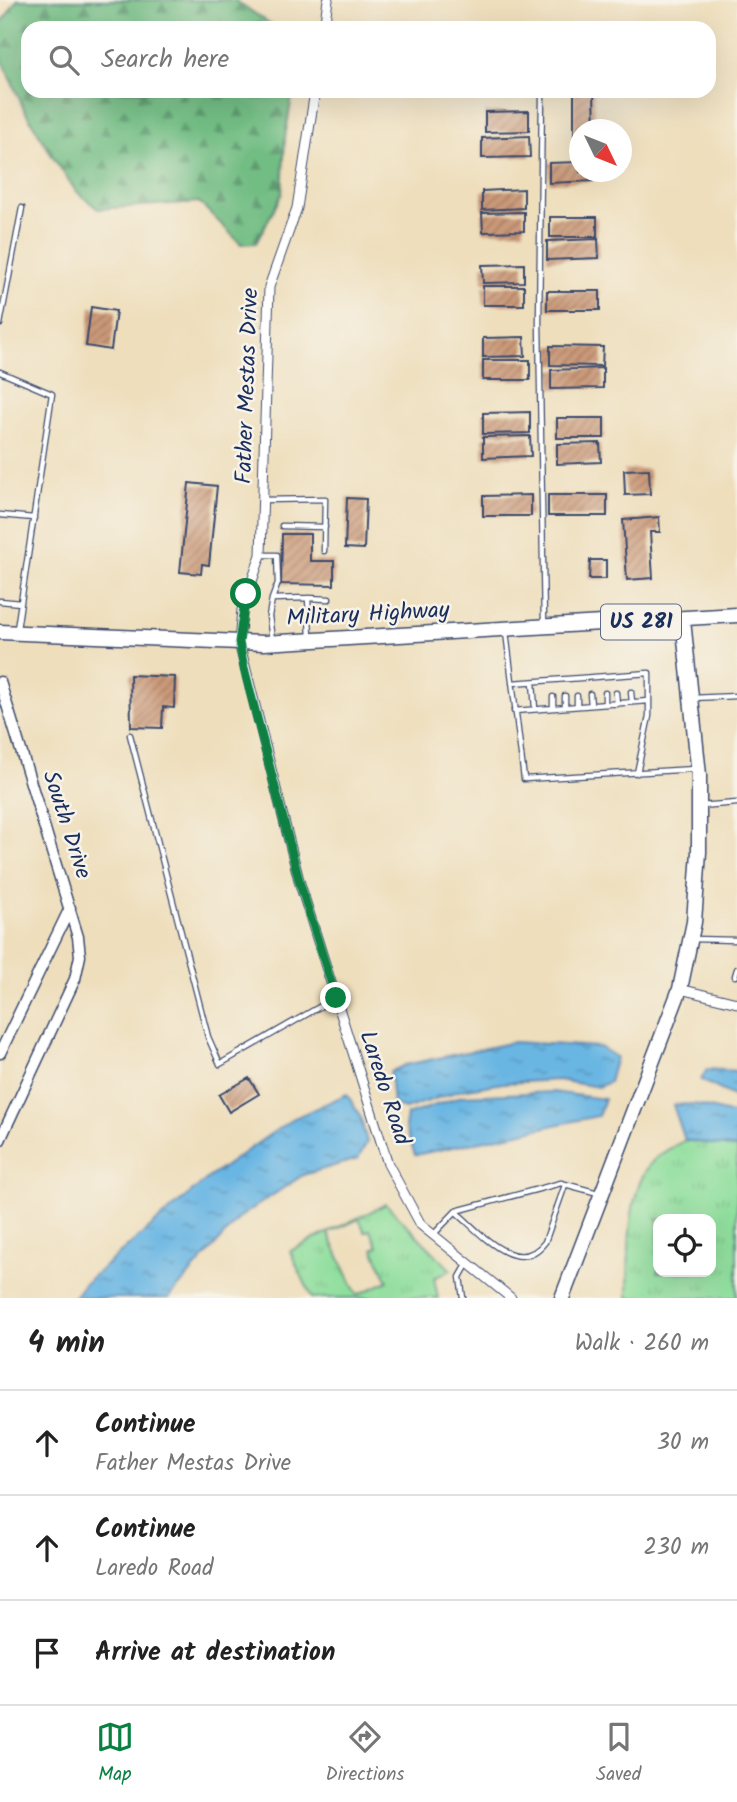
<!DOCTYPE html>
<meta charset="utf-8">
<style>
body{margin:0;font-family:Kalam,sans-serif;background:#f6f6f6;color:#222}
.controls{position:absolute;right:21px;bottom:21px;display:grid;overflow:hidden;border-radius:14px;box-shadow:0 7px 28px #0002}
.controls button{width:63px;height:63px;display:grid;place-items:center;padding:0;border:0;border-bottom:2px solid #e0e0e0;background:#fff;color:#222;font:35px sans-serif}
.compass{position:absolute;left:569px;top:119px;width:63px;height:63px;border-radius:50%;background:#fff;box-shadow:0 7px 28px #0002;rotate:133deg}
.stop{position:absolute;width:21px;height:21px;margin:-16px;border:5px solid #0b8043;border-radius:50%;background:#fff}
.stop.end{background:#0b8043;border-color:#fff;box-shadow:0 2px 7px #0008}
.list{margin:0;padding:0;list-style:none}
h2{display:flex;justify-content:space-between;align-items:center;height:91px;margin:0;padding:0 28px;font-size:30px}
h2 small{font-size:23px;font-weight:400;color:#767676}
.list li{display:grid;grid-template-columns:46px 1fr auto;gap:21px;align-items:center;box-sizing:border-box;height:105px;padding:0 28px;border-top:2px solid #e0e0e0}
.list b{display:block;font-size:26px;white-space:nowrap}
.list p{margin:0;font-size:23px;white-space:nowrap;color:#767676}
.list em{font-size:23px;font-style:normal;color:#767676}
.icon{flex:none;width:38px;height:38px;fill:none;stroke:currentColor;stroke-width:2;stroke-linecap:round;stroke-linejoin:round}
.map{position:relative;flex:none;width:737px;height:1298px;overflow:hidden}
.search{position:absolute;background:#fff;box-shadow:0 7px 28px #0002;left:21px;right:21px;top:21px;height:77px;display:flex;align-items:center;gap:18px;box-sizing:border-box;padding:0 24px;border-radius:21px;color:#767676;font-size:26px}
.sheet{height:406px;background:#fff}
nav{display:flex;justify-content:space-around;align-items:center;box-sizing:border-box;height:98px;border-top:2px solid #e0e0e0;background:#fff;font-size:19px;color:#767676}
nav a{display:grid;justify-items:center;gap:4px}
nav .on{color:#0b8043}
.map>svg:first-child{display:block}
</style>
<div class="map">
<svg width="737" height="1298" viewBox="0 0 737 1298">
<defs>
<pattern id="grass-tufts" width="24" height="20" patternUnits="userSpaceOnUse" patternTransform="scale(1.75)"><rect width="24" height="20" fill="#8ede9c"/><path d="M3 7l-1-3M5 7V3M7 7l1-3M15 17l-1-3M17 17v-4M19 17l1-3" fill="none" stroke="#7abf89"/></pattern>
<pattern id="forest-firs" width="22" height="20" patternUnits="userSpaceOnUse" patternTransform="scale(1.75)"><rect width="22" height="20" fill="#72bd84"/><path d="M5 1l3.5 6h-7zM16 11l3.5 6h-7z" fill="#5d9a6f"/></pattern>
<pattern id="water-ripples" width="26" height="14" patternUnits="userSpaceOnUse" patternTransform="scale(1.75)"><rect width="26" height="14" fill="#69b6e3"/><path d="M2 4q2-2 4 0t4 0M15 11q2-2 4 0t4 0" fill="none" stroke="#5694bb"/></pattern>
<pattern id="building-hatch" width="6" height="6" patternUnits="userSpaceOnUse" patternTransform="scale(1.75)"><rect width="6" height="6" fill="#cb9978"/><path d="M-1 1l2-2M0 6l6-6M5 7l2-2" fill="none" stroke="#a47d66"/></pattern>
</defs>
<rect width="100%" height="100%" fill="#f7f3e8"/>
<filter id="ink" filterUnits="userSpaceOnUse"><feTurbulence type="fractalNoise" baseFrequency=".0143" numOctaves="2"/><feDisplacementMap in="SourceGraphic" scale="14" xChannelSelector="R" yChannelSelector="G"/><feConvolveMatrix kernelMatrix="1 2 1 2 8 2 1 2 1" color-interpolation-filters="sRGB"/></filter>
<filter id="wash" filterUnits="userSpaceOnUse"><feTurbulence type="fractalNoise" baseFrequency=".00686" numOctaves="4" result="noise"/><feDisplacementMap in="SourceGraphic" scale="28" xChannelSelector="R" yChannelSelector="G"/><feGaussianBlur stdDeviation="1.57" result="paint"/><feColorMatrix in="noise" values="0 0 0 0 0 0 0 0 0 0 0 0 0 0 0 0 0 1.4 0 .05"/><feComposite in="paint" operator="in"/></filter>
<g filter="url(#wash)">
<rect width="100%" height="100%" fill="#eedebc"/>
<path fill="url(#grass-tufts)" stroke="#54867d" stroke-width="2" fill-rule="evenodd" d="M 685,1140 L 737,1148 L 737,1298 L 628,1298 C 629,1260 625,1191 653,1161 C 661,1152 675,1146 685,1140 ZM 658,1219 L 711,1219 L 711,1272 L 658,1272 Z
M 386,1204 L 451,1270 L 434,1278 L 438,1298 L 312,1298 L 290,1251 ZM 359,1219 L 365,1232 L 370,1230 L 378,1246 L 373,1249 L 388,1281 L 357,1295 L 328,1233 Z"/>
<path fill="url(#forest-firs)" stroke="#467671" stroke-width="2" d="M 17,0 L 234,0 L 277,28 L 28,28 L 28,91 L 293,91 L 285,137 L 282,194 L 256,243 L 241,244 L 199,202 L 98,209 L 76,191 L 54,159 L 24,109 L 0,56 L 0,25 Z"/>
<path fill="url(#water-ripples)" stroke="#4272a0" stroke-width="2" d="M 514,1042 L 600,1047 L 616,1057 L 609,1082 L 598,1087 L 558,1080 L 503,1083 L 461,1090 L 405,1109 L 393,1105 L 390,1072 L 405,1065 Z
M 707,1069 L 737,1071 L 737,1098 L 701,1080 Z
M 553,1092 L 605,1099 L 598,1116 L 415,1155 L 405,1127 L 407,1115 L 462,1096 Z
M 347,1094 L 360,1116 L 367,1142 L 358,1159 L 303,1175 L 240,1217 L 169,1298 L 73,1298 L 84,1284 L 208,1178 L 292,1119 Z
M 694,1104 L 737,1115 L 737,1148 L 685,1140 L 673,1105 Z"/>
<g id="blocks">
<path fill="url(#building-hatch)" d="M 481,91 L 500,91 L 500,96 L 481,95 Z
M 574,91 L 594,91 L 595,130 L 580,130 L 580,157 L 574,157 Z
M 529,111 L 529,131 L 485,132 L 485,112 Z
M 529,136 L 530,157 L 482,158 L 482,138 Z
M 580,162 L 580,172 L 593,172 L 593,181 L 549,183 L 549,163 Z
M 524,189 L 524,208 L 482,210 L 482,191 Z
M 524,212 L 524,231 L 483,232 L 482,213 Z
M 550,217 L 597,217 L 597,237 L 550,237 Z
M 598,239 L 599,258 L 547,260 L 547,241 Z
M 524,264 L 524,282 L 483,283 L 482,265 Z
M 483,286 L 524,286 L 524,305 L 483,305 Z
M 547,291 L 600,291 L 600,310 L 547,310 Z
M 91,307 L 116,311 L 111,350 L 86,346 Z
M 524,337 L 525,356 L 483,357 L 483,338 Z
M 550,346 L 603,347 L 602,366 L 550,365 Z
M 483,360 L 530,360 L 530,380 L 483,380 Z
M 603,368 L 603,388 L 551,389 L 551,370 Z
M 530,412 L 530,433 L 483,434 L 483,413 Z
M 557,418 L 604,418 L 604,438 L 557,438 Z
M 530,436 L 531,456 L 483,458 L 483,437 Z
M 600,443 L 601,462 L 557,464 L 557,444 Z
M 649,469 L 650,494 L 625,495 L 624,470 Z
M 189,483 L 217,486 L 209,565 L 202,564 L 201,574 L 180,572 Z
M 531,495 L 531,516 L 483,516 L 483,496 Z
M 548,495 L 607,495 L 607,516 L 548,516 Z
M 347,498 L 366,499 L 364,549 L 345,548 Z
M 659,517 L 660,532 L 650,532 L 653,578 L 627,580 L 623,520 Z
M 282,534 L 310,534 L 310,561 L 334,561 L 334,585 L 281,584 Z
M 590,560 L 606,560 L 606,579 L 589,579 Z
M 130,675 L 175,677 L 174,708 L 163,707 L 162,728 L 131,727 Z
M 249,1078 L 259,1094 L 229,1112 L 219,1095 Z"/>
</g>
</g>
<g filter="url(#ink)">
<use href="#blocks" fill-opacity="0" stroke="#3b496c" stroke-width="2"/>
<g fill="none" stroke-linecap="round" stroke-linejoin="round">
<g stroke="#3b496c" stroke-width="7">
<path id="service" d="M 542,95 L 539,322 L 544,624
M 0,324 L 22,208
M 0,372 L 52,394 L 17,629
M 263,500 L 325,499 L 324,551
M 0,515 L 34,518
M 282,526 L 325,527
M 262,555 L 277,555 L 278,583 L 272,599 L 308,598 L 310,637
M 308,598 L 329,599
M 0,601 L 21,603
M 506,632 L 524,779 L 695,769
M 272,640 L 269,616 L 272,599
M 533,682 L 535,709
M 512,683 L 649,673 L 649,716 L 637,773
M 631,692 L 632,702
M 605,693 L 605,704
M 616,693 L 617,704
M 590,694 L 591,705
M 565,696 L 565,707
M 577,696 L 577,706
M 553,697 L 553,708
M 692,698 L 737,696
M 514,711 L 649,701
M 130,735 L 208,1037 L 220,1064 L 335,998
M 700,806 L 737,803
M 692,939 L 737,940
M 735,976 L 737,969
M 456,1212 C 479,1231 517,1279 545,1242 L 565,1185
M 433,1235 L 456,1211 L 561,1183 L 598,1193
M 463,1298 L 460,1277 L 468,1263"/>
</g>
<g stroke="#3b496c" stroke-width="11">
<path id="minor" d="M 324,28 L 328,0
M 315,91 L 297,208 L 269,287 L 261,555 L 242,610 L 239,642 L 300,884 L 388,1164 L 421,1225 L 511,1298
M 680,989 L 737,1003"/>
</g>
<g stroke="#3b496c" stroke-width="13">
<path id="tertiary" d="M 0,682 L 78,937 L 80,956 L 75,979 L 0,1140
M 0,1053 L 70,908"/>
</g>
<g stroke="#3b496c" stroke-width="17">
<path id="primary" d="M 0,632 L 264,643 L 737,615
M 562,1298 L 680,989 L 694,922 L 699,852 L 699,775 L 683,620"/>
</g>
<use href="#service" stroke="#fff" stroke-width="4.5"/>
<use href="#minor" stroke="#fff" stroke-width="9"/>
<use href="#tertiary" stroke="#fff" stroke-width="10"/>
<use href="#primary" stroke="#fff" stroke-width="14"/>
</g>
</g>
<g fill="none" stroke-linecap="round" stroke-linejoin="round" filter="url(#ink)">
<path stroke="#0b8043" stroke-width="9" d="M 246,594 L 239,642 L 244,668 L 300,884 L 336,998"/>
</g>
<g text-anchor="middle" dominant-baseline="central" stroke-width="5" stroke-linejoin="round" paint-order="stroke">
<rect fill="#f7f3e8" stroke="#5d6a87" stroke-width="2" x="601" y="604.5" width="80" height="35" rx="5"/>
<g font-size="21" font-weight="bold" fill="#1b2f5e">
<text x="641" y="622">US 281</text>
</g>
<g font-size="23" fill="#1b2f5e" stroke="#f7f3e8">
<text transform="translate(248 386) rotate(-88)">Father Mestas Drive</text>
<text transform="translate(368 615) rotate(-3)">Military Highway</text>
<text transform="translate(66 825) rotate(72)">South Drive</text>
<text transform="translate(384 1088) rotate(72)">Laredo Road</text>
</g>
</g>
</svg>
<div class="controls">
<button><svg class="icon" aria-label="locate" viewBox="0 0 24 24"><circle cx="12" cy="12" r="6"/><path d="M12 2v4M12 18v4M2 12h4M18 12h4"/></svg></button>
</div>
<svg class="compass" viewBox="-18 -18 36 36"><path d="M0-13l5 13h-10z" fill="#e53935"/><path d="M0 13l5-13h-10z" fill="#767676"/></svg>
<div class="stop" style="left:246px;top:594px"></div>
<div class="stop end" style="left:336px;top:998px"></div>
<div class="search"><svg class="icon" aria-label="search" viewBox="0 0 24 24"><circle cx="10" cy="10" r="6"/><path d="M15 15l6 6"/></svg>Search here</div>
</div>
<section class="sheet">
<h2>4 min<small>Walk · 260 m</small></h2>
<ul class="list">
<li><svg class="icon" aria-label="ahead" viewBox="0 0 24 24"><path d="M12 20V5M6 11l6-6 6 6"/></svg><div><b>Continue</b><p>Father Mestas Drive</p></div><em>30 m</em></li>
<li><svg class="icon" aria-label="ahead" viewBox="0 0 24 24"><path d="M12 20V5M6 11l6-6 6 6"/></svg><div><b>Continue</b><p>Laredo Road</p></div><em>230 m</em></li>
<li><svg class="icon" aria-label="arrive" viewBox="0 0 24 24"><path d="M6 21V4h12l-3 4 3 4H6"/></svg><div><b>Arrive at destination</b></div></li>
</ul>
</section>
<nav>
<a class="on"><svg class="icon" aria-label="map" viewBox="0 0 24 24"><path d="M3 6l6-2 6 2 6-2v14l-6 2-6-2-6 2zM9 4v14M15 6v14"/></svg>Map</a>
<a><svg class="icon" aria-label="directions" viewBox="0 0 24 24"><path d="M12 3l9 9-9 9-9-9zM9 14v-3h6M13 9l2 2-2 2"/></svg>Directions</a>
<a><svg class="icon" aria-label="saved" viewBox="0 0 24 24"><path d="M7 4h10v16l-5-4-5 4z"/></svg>Saved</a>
</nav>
